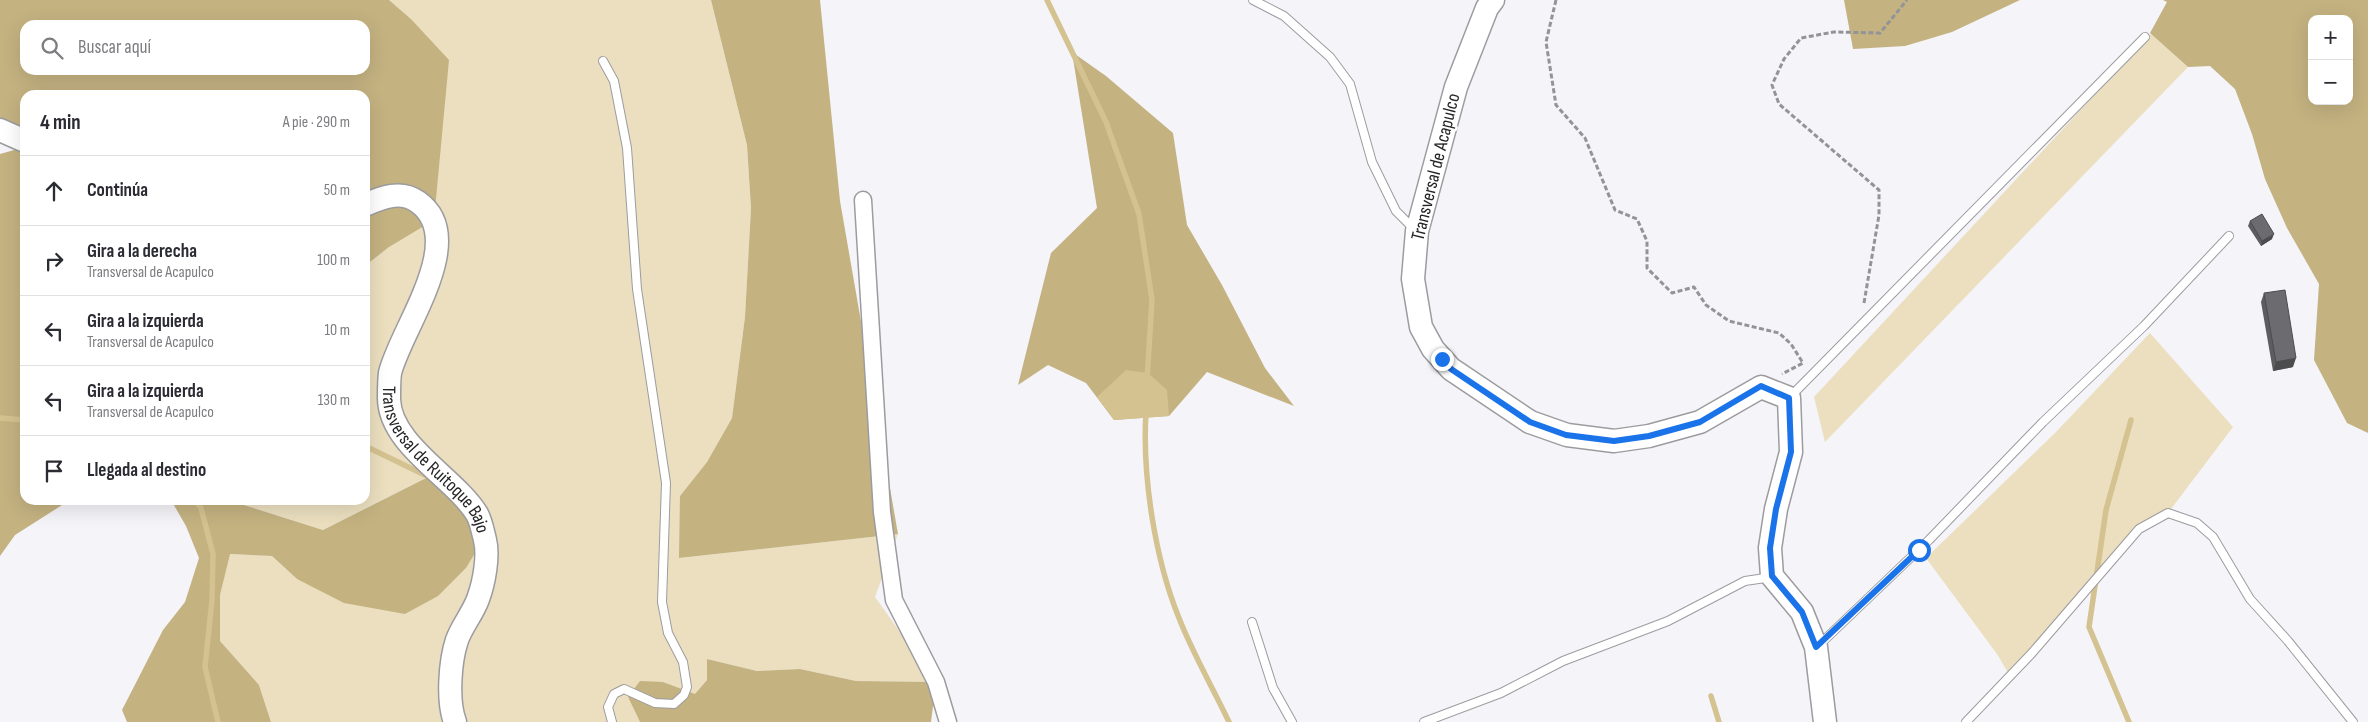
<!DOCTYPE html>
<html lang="es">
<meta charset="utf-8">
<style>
body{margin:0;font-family:"Sofia Sans Condensed",sans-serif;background:#f7f7f7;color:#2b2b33}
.controls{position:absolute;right:15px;top:15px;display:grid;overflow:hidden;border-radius:10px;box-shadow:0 5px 20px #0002}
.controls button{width:45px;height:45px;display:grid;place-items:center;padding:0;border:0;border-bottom:1px solid #e1e1e2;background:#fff;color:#2b2b33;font:25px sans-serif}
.stop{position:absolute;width:15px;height:15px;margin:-11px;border:4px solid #1a73e8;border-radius:50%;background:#fff}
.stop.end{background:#1a73e8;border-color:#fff;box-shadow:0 1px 5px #0008}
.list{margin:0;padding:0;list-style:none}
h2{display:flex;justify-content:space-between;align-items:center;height:65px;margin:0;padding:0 20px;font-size:21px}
h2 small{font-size:16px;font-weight:400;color:#7c7c81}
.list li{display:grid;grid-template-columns:32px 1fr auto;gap:15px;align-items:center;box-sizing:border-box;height:70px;padding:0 20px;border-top:1px solid #e1e1e2}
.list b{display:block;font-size:19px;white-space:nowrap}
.list p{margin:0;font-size:16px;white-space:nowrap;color:#7c7c81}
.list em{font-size:16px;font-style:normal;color:#7c7c81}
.icon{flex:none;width:28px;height:28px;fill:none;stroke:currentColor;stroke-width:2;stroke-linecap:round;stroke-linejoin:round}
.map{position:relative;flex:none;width:2368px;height:722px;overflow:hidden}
.search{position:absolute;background:#fff;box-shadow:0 5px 20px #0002;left:20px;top:20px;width:350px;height:55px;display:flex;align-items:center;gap:12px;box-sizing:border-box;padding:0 18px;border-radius:15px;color:#7c7c81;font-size:19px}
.panel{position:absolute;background:#fff;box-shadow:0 5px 20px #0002;left:20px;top:90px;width:350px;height:415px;border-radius:15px}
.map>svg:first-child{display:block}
</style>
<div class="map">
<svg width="2368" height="722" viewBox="0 0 2368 722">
<rect width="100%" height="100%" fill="#f4f4f9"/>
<path fill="#ebdfbf" d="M 389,0 L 711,0 L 747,145 L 751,208 L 745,317 L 732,418 L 707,462 L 680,496 L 680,558 L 898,534 L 875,597 L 936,682 L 856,681 L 800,669 L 757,671 L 707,659 L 707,680 L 695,695 L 663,682 L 628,697 L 640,722 L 271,722 L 259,685 L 220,641 L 220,595 L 229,554 L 272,556 L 297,579 L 405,614 L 438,595 L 466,568 L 440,471 L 323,530 L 228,500 L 365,500 L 365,266 L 389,247 L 411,19 Z
M 2151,34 L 2188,67 L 1825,442 L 1814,397 Z
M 2150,333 L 2233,427 L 2168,513 L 2139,529 L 2010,676 L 1997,654 L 1926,558 L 2055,433 Z"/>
<path fill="#c4b281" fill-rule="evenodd" d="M 0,0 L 389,0 L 411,19 L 449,60 L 434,220 L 389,247 L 365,266 L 365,95 L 25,95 L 25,137 L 0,126 ZM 25,25 L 365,25 L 365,70 L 25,70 Z
M 711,0 L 820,0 L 840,201 L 898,534 L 679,558 L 680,496 L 707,462 L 732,418 L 745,317 L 751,208 L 747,145 Z
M 1844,0 L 2020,0 L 1952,32 L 1905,46 L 1853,49 Z
M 2163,0 L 2368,0 L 2368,433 L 2347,423 L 2314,360 L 2319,284 L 2287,228 L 2265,179 L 2252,134 L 2235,89 L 2210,66 L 2188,67 L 2150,33 L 2167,2 ZM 2312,19 L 2349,19 L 2349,101 L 2312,101 Z
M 1072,52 L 1106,76 L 1173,133 L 1187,225 L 1222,285 L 1265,368 L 1294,406 L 1207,372 L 1169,416 L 1114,420 L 1086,383 L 1048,365 L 1018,385 L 1051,253 L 1097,208 Z
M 25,147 L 25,500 L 70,500 L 15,535 L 0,556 L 0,154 Z
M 440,471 L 484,538 L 466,568 L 438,596 L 405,614 L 344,603 L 297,579 L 272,556 L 230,554 L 220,595 L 220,641 L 259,685 L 271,722 L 127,722 L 122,710 L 163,630 L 185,602 L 199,558 L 186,526 L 171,500 L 228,500 L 323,530 Z
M 707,659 L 757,671 L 800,669 L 856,681 L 936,682 L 931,722 L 640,722 L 628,697 L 640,681 L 663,682 L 695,694 L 707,680 Z"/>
<path fill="#d4c290" d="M 1126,370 L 1148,373 L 1167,390 L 1169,416 L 1114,420 L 1097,397 Z"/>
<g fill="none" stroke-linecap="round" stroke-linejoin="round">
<path stroke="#d4c290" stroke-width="5.5" d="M 1047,0 L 1106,122 L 1139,214 L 1152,300 L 1147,380
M 1146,412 C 1142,476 1155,559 1179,618 C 1193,654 1213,688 1229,722
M 0,418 L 25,420
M 365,446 L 429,477
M 195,500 L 201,508 L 213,554 L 212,600 L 205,667 L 218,722
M 1711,696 L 1719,722
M 2129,722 L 2089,627 L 2106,510 L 2131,420"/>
<g stroke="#9c9ca0" stroke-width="10">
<path id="lane" d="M 1253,0 L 1284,16 L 1330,57 L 1350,84 L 1372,162 L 1396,211 L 1413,228
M 603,61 L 614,81 L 627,148 L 637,289 L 666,483 L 662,602 L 668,633 L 683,662 L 687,687 L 684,695 L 674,704 L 655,703 L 624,689 L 614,694 L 608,707 L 612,722
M 1790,397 L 2145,37
M 1252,622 L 1273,688 L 1292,722
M 1818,646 L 1929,540 L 2043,422 L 2144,326 L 2229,236
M 1424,722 L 1501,693 L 1563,661 L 1668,621 L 1745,581 L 1772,577
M 1966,722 L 2032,653 L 2139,529 L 2168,513 L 2197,523 L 2213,537 L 2250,599 L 2288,641 L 2353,722"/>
</g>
<g stroke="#9c9ca0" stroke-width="19">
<path id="street" d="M 863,200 L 882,512 L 894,600 L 936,682 L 948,722"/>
</g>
<g stroke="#9c9ca0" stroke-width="25">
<g id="secondary">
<path d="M 1493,0 L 1487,8 L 1456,87 L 1417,231 L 1413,279 L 1421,327 L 1433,349 L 1451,369 L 1530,422 L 1567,435 L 1614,441 L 1649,436 L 1700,422 L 1761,387 L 1789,398 L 1791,452 L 1776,509 L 1770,548 L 1772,576 L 1802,612 L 1816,647 L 1825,722"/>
<path d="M 0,130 L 25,141"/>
<path id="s1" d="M 365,205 C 382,197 401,190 418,202 C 470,239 400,330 390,373 C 389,380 389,391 389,399 C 390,445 455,478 477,514 C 481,521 483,532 485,540 C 489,556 484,583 478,599 C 473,613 462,626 457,640 C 450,661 447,701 455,722"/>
</g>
</g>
<path stroke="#939497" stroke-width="3" stroke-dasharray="5 2.5" stroke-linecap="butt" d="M 1556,0 L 1546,42 L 1556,105 L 1585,138 L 1615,210 L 1637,219 L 1647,241 L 1647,268 L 1672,293 L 1694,287 L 1706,305 L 1729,321 L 1779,333 L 1791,344 L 1803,363 L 1782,374
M 1864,303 L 1879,215 L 1879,190 L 1779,104 L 1772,85 L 1784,59 L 1801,38 L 1834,32 L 1880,33 L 1907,0"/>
<use href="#lane" stroke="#fff" stroke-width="8"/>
<use href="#street" stroke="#fff" stroke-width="16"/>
<use href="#secondary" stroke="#fff" stroke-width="22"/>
</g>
<path fill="#5d5d60" d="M 2250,221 L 2272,239 L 2261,246 L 2248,226 Z
M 2264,293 L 2293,367 L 2273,371 L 2261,302 Z"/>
<path fill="#4c4c4e" d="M 2274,234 L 2272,239 L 2261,246 L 2262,241 Z
M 2296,358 L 2293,367 L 2273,371 L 2276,362 Z"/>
<path fill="#6c6c70" stroke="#4c4c4e" d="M 2262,214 L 2274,234 L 2262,241 L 2250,221 Z
M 2285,290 L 2296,358 L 2276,362 L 2264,293 Z"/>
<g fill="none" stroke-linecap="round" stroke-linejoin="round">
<path stroke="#1a73e8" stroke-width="6" d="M 1442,359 L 1451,369 L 1530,422 L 1566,435 L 1614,441 L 1649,436 L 1700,422 L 1761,386 L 1789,398 L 1791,452 L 1776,509 L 1770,548 L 1772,576 L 1802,612 L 1816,647 L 1919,550"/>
</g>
<g text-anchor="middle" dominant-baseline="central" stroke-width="5" stroke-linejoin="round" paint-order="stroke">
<g font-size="19" fill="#242526" stroke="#fff">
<text transform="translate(1436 167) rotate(-76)">Transversal de Acapulco</text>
<text stroke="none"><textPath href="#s1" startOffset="345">Transversal de Ruitoque Bajo</textPath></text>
</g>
</g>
</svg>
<div class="controls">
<button>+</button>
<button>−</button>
</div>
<div class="stop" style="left:1919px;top:550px"></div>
<div class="stop end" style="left:1442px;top:359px"></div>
<div class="search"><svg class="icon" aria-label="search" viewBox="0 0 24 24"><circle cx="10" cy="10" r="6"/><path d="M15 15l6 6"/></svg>Buscar aquí</div>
<section class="panel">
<h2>4 min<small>A pie · 290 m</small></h2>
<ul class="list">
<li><svg class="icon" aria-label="ahead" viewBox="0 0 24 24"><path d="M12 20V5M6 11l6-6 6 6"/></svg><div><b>Continúa</b></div><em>50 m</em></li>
<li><svg class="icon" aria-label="right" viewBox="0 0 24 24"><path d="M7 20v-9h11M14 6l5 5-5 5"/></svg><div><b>Gira a la derecha</b><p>Transversal de Acapulco</p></div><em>100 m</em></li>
<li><svg class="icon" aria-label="left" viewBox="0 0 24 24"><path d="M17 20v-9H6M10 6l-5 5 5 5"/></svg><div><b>Gira a la izquierda</b><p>Transversal de Acapulco</p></div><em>10 m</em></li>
<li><svg class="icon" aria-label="left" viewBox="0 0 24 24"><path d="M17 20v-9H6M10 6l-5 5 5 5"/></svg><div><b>Gira a la izquierda</b><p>Transversal de Acapulco</p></div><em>130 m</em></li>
<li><svg class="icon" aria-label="arrive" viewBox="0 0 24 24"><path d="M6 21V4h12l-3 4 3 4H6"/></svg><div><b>Llegada al destino</b></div></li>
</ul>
</section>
</div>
